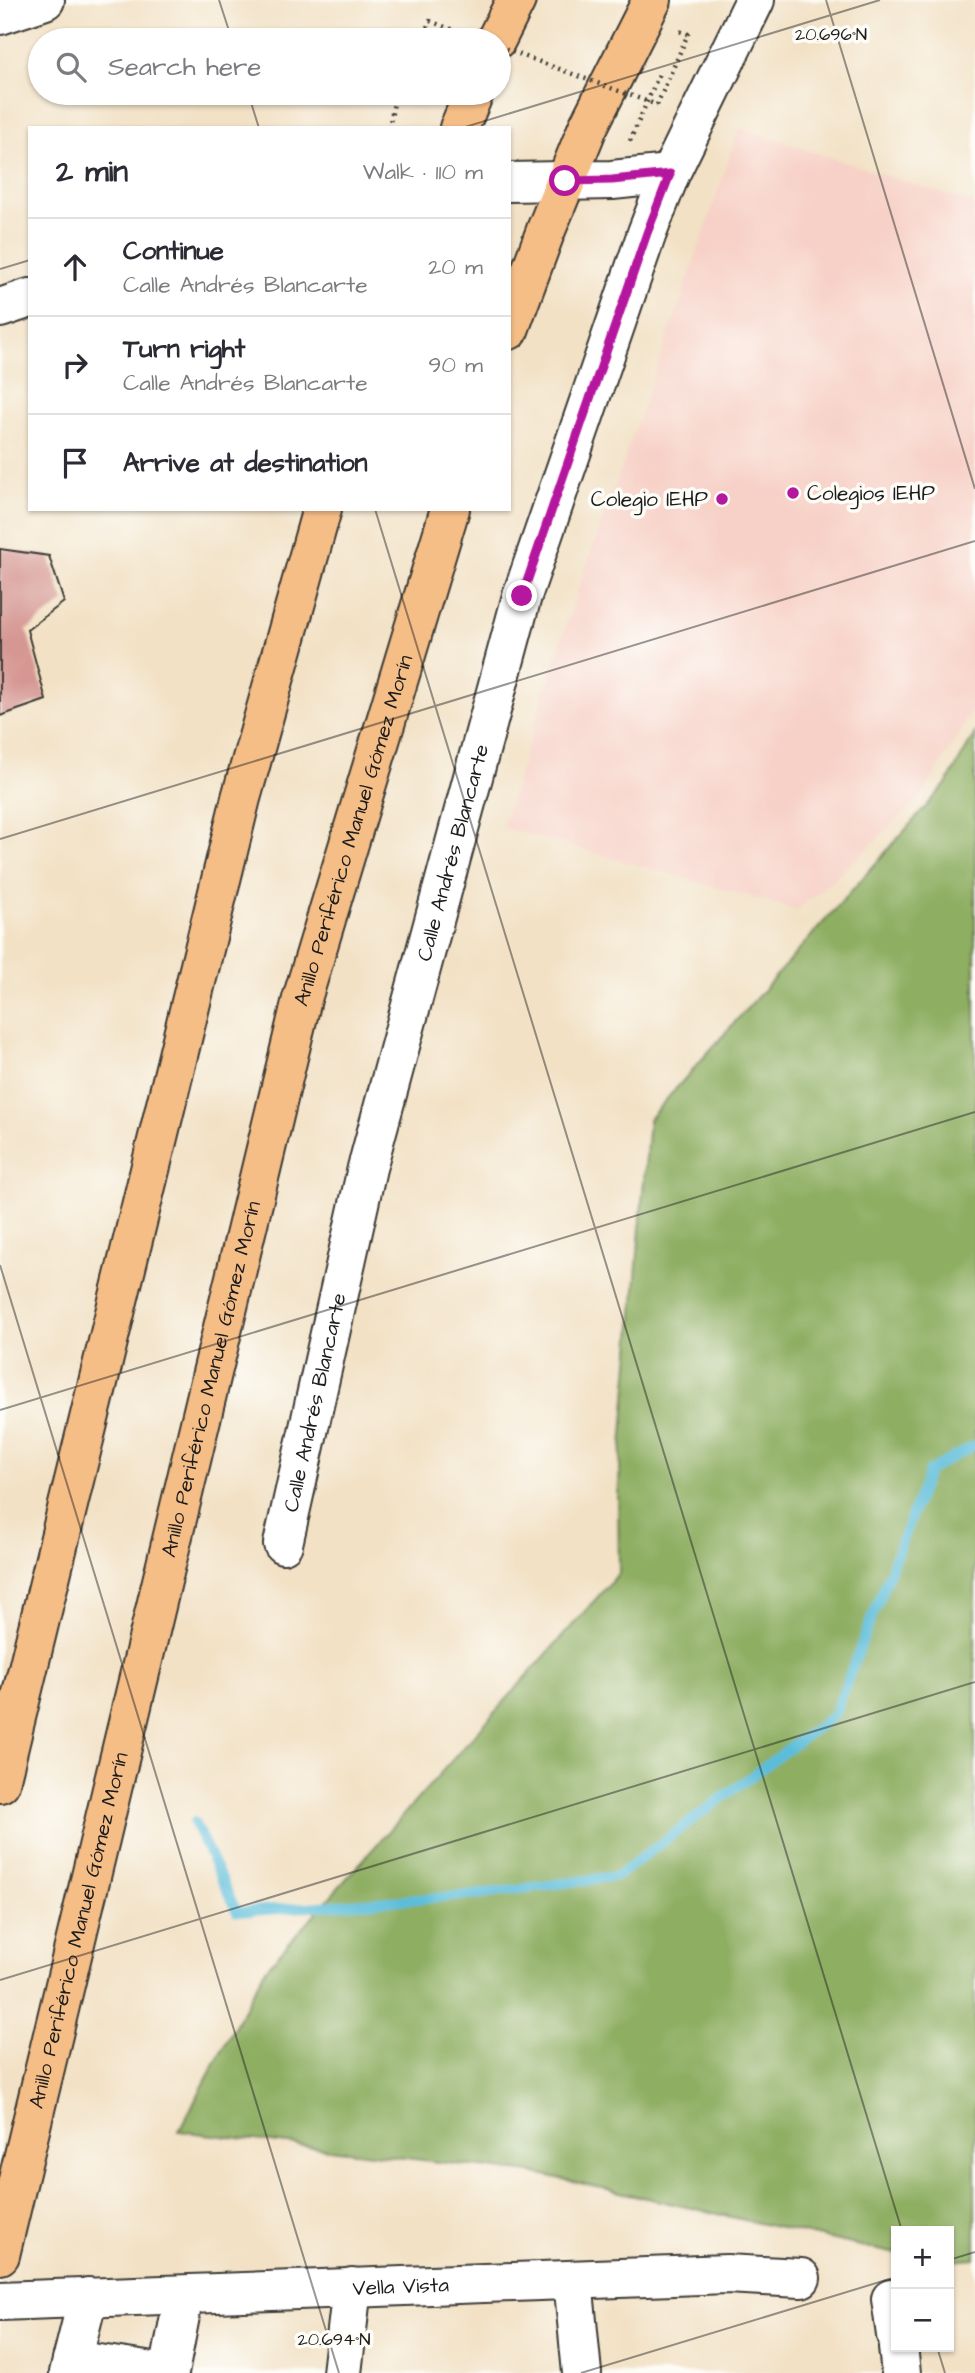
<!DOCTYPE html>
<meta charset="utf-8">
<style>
body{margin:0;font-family:"Architects Daughter",sans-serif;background:#f7f7f7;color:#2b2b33}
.controls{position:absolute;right:21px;bottom:21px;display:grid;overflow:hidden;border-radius:0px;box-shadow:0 2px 5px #0004}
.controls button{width:63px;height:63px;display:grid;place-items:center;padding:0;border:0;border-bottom:2px solid #e1e1e2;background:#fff;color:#2b2b33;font:35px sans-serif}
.stop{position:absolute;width:21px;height:21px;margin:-16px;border:5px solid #b5179e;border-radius:50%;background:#fff}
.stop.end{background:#b5179e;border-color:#fff;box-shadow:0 2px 7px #0008}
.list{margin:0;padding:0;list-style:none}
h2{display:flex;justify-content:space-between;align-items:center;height:91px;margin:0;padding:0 28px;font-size:30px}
h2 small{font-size:23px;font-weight:400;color:#7c7c81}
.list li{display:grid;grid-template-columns:46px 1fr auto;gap:21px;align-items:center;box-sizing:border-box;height:98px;padding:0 28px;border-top:2px solid #e1e1e2}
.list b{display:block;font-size:26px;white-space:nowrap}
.list p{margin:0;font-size:23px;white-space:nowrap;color:#7c7c81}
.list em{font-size:23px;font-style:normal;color:#7c7c81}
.icon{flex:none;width:38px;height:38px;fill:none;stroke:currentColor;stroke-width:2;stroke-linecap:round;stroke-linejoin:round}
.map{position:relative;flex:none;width:975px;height:2373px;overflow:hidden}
.search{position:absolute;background:#fff;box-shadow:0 2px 5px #0004;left:28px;top:28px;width:483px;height:77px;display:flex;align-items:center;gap:18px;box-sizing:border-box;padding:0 24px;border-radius:38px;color:#7c7c81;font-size:26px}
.panel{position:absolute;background:#fff;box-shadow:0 2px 5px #0004;left:28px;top:126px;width:483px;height:385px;border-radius:0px}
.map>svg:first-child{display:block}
</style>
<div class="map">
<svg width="975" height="2373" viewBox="0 0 975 2373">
<rect width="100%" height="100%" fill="#fdfcf7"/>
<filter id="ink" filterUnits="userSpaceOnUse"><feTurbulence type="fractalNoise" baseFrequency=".0143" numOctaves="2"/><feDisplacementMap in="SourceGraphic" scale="14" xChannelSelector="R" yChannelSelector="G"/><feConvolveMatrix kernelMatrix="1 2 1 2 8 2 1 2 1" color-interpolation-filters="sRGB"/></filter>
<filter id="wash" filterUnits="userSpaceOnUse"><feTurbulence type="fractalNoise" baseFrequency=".00686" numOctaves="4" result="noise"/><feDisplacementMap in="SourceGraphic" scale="28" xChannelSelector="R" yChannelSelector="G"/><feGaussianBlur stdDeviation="1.57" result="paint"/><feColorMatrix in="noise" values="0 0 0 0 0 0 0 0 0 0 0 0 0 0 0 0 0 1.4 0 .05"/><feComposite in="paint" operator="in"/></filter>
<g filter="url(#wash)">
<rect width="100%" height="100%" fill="#f2e1c5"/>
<path fill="#f7d1c7" d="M 739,128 L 975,204 L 975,705 L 923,795 L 851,864 L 797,910 L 502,827 L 574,600 L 682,297 Z"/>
<path fill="#8eae62" stroke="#55653f" stroke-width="2" d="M 975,733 L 975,2259 L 949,2261 L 949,2231 L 896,2231 L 896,2254 L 540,2174 L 179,2131 L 264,1971 L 619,1573 L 618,1495 L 649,1119 L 947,783 Z"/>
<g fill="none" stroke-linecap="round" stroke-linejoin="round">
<path stroke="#5cbdda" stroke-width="10" d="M 194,1822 L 237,1912 L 474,1895 L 617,1876 L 834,1715 L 929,1471 L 975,1445"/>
</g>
<g id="blocks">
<path fill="#d69793" d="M 0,549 L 49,556 L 64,602 L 27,630 L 46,700 L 0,716 Z"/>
</g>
</g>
<g filter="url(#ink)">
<use href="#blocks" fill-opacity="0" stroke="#3c3a35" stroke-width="2"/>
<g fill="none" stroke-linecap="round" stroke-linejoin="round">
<g stroke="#3c3a35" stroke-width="42">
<g id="minor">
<path d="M 0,15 L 45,0"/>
<path d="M 509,182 L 612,180 L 670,174"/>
<path d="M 0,308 L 30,298"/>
<path id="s1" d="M 283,1544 L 367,1168 L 522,596 L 647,233 L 670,174 L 755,0"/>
<path d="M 573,2280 L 582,2373"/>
<path d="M 891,2299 L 896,2335"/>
<path id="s2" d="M 0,2301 L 727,2274 L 801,2278"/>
<path d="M 898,2347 L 901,2373"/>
<path d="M 72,2360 L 160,2373"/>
<path d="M 69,2373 L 88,2297"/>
<path d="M 169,2373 L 184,2295"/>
<path d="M 342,2373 L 352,2287"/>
</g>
</g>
<g stroke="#3c3a35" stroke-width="42">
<g id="highway">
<path d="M 496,40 L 516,0"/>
<path d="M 459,128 L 474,93"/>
<path d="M 509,330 L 546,230 L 588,127 L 652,0"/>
<path d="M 0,1783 L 241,798 L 322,509"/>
<path id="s3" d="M 0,2255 L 302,999 L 450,509"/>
</g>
</g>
<path stroke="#3c3a35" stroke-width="4.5" stroke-dasharray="2 5" stroke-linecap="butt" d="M 421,40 L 430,21 L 461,33
M 657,105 L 688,34 L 679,31 L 678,32
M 389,128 L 396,93
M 630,141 L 660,72"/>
<use href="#minor" stroke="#fff" stroke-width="38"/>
<use href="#highway" stroke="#f6be87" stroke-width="38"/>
<path stroke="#3c3a35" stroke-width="4.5" stroke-dasharray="2 5" stroke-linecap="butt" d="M 499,47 L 657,105"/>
</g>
</g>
<g fill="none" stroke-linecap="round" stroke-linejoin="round" filter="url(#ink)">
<path stroke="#b5179e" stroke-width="9" d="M 522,596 L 647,233 L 670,174 L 612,180 L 565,181"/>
</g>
<path fill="none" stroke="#1c1c1c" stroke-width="2" stroke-opacity="0.45" d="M 219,0 L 232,40M 826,0 L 975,489M 248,93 L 259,128M 462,128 L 880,0M 0,269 L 30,260M 375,509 L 902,2231M 0,839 L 975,541M 0,1265 L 339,2373M 0,1410 L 975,1112M 0,1980 L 975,1682M 949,2260 L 975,2252M 937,2347 L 945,2373M 581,2373 L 896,2277"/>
<g fill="#b5179e" stroke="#fdfcf7" stroke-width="2.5">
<circle cx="793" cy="493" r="7"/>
<circle cx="722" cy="499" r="7"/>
</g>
<g text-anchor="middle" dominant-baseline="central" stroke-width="7" stroke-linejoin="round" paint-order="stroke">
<g font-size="21" fill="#1c1c1c" stroke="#fdfcf7" text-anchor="start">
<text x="807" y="493">Colegios IEHP</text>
<text x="708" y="499" text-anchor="end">Colegio IEHP</text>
</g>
<g font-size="21" fill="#1c1c1c" stroke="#fdfcf7">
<text stroke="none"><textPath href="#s3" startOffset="1468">Anillo Periférico Manuel Gómez Morín</textPath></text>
<text stroke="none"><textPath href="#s1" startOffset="712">Calle Andrés Blancarte</textPath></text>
<text stroke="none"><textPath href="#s3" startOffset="901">Anillo Periférico Manuel Gómez Morín</textPath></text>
<text stroke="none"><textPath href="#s1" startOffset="145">Calle Andrés Blancarte</textPath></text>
<text stroke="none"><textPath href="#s3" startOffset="334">Anillo Periférico Manuel Gómez Morín</textPath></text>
<text stroke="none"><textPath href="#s2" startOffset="401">Vella Vista</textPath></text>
</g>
</g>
<g font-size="18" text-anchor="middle" fill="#1c1c1c" stroke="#fdfcf7" stroke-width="7" stroke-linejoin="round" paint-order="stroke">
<text x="831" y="40">20.696°N</text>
<text x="334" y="2345">20.694°N</text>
</g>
</svg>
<div class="controls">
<button>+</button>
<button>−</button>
</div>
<div class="stop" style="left:565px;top:181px"></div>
<div class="stop end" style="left:522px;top:596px"></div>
<div class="search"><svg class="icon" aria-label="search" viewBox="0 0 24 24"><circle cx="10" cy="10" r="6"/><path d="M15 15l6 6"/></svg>Search here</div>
<section class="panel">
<h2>2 min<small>Walk · 110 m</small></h2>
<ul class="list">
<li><svg class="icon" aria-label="ahead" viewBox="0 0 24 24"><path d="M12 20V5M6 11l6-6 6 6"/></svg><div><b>Continue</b><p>Calle Andrés Blancarte</p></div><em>20 m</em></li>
<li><svg class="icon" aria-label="right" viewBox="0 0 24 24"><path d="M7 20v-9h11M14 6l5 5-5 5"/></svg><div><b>Turn right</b><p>Calle Andrés Blancarte</p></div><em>90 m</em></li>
<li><svg class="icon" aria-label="arrive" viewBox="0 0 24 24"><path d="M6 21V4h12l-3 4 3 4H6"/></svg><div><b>Arrive at destination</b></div></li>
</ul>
</section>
</div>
